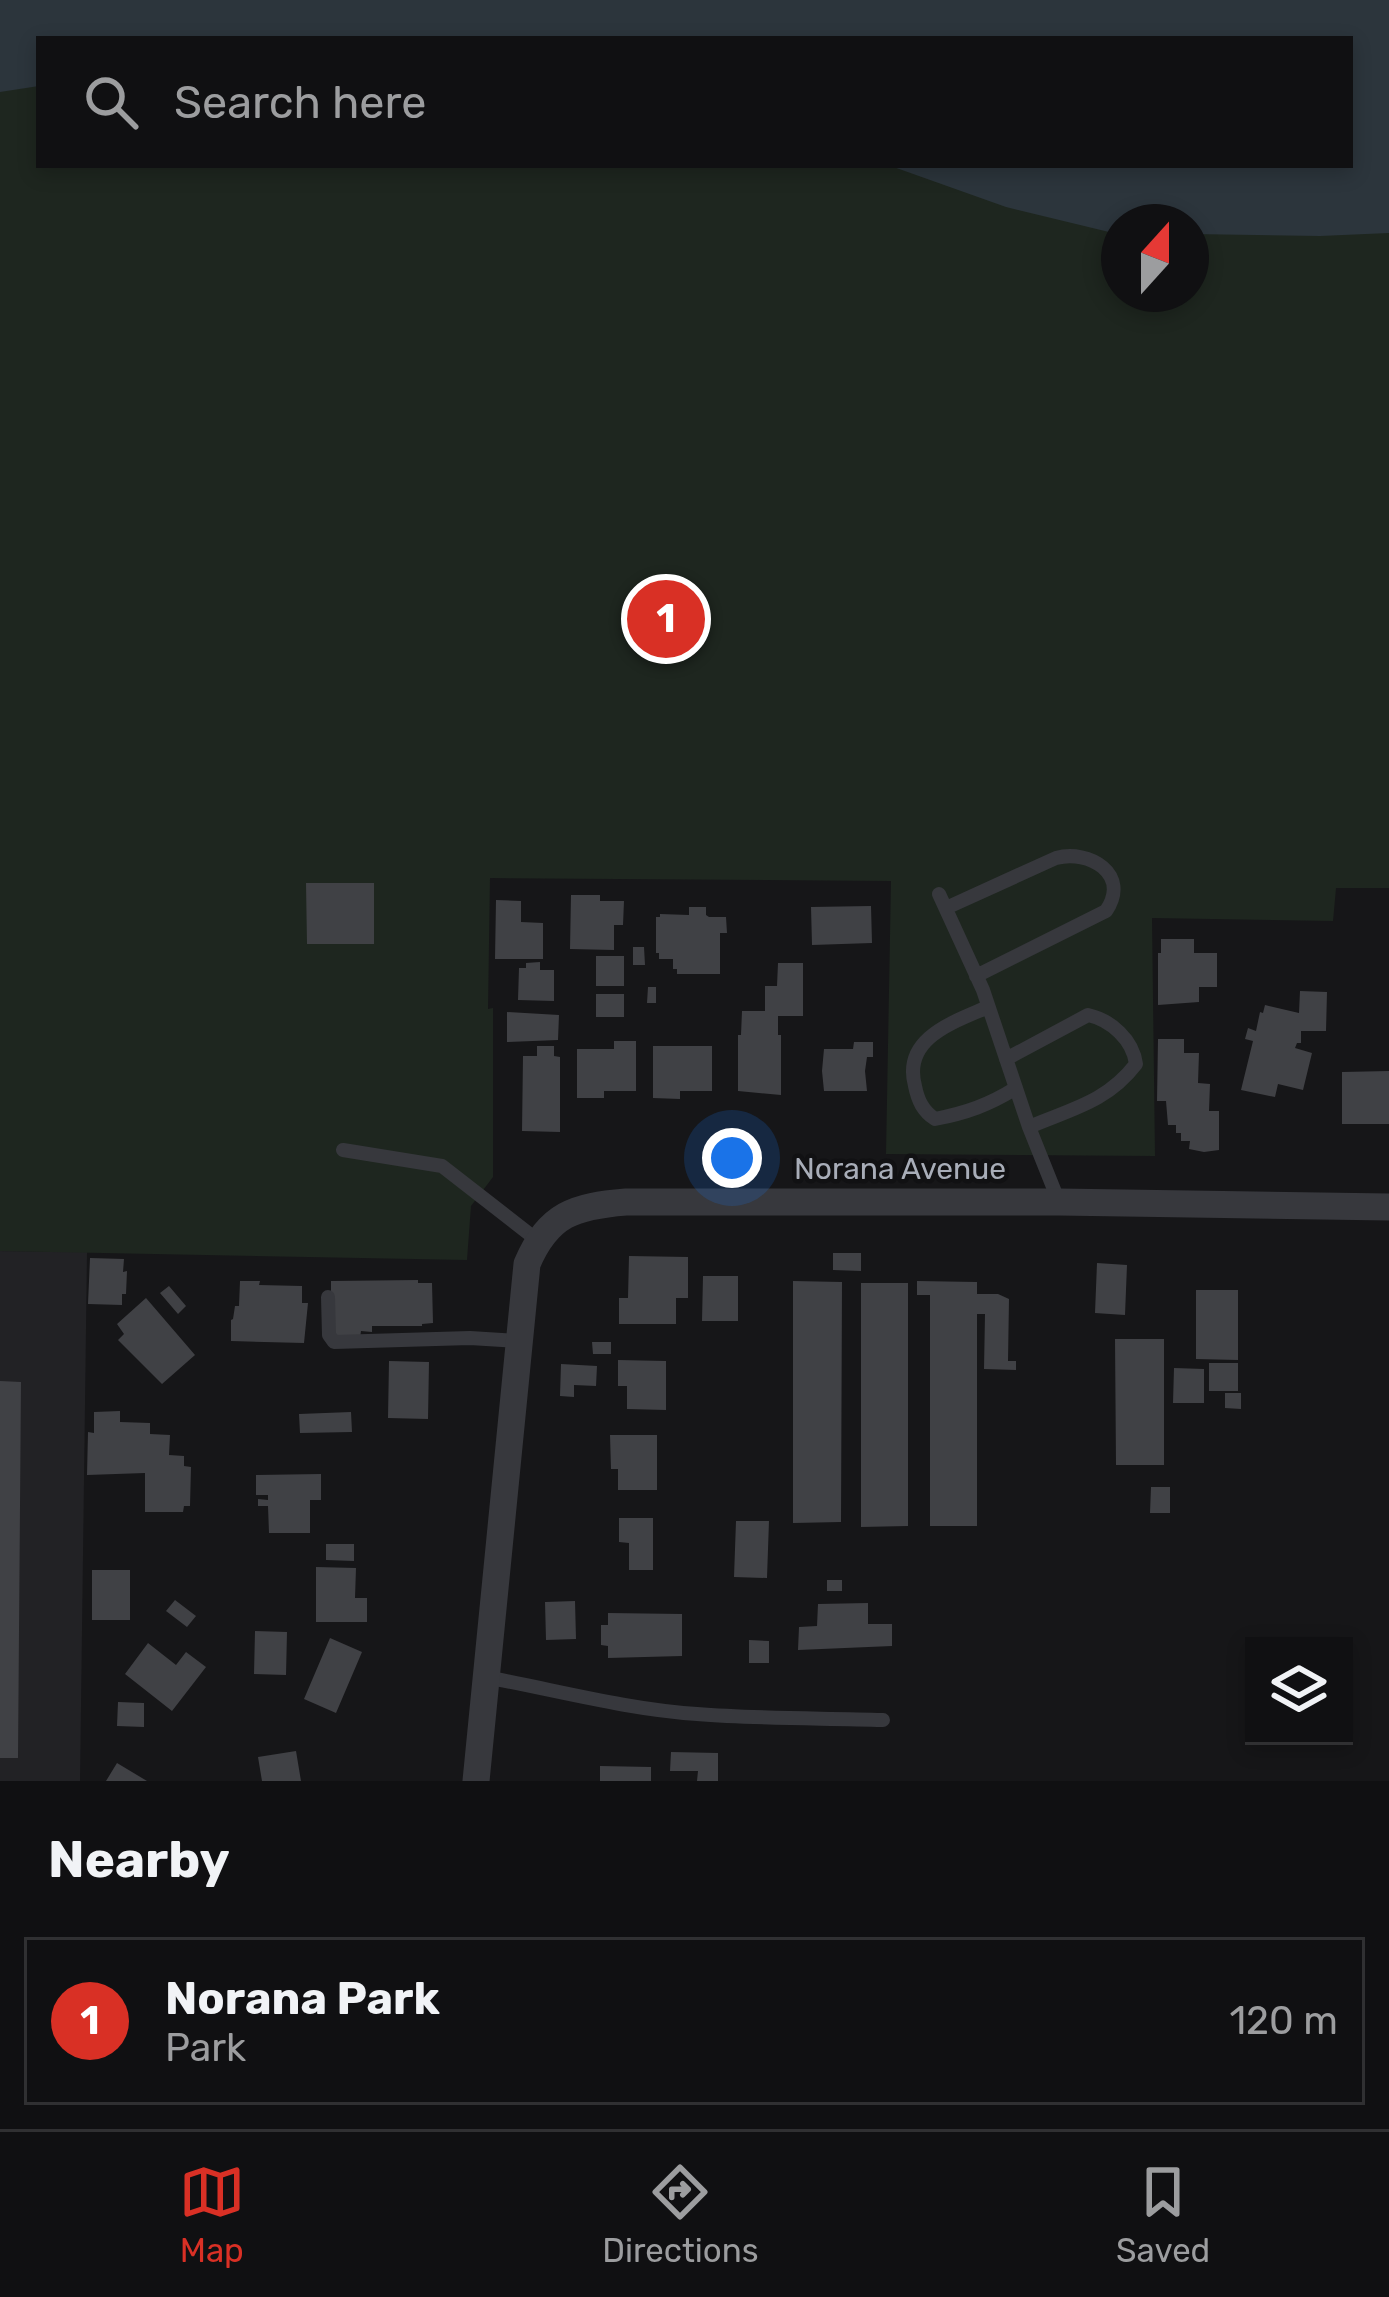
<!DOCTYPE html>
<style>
body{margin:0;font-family:Rubik,sans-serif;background:#19191b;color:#f1f3f6}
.controls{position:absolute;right:36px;bottom:36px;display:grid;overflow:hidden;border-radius:0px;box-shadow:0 6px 18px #0003}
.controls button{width:108px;height:108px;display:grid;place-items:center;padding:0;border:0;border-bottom:3px solid #303032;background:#101012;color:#f1f3f6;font:60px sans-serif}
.compass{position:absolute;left:1101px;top:204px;width:108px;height:108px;border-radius:50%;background:#101012;box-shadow:0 6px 18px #0003;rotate:21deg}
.you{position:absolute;left:732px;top:1158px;width:42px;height:42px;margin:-30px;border:9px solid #fff;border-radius:50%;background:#1a73e8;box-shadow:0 0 0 18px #1a73e833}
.badge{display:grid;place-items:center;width:78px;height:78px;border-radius:50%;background:#d93025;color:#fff;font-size:39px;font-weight:700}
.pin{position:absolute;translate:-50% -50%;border:6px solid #fff;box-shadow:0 3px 12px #0006}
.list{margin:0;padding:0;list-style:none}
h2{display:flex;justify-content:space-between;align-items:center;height:156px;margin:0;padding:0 48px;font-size:51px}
h2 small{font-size:39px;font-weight:400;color:#9c9d9f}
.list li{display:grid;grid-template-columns:78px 1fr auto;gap:36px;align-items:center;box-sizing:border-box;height:168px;margin:0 24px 24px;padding:0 24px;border:3px solid #303032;border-radius:0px}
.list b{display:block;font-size:45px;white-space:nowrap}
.list p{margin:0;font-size:39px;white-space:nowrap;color:#9c9d9f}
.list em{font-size:39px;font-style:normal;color:#9c9d9f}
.icon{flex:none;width:66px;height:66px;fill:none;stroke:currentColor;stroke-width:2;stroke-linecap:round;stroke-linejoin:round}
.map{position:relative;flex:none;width:1389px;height:1781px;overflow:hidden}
.search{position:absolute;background:#101012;box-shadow:0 6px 18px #0003;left:36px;right:36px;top:36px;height:132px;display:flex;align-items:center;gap:30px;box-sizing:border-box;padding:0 42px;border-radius:0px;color:#9c9d9f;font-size:45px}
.sheet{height:348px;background:#101012}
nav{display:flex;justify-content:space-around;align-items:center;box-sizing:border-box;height:168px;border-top:3px solid #303032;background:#101012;font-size:33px;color:#9c9d9f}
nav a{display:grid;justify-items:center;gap:6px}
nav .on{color:#d93025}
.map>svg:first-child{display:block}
</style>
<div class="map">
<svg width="1389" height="1781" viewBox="0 0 1389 1781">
<rect width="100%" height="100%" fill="#161618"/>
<path fill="#222225" d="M 0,1251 L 87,1252 L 80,1781 L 0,1781 Z"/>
<path fill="#1e261f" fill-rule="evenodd" d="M 0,0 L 1389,0 L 1389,888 L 1336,888 L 1333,921 L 1152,918 L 1155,1156 L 886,1154 L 891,881 L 490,878 L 488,1009 L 493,1008 L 493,1177 L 471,1206 L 467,1260 L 0,1251 ZM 39,39 L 1350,39 L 1350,165 L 39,165 ZM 1119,222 L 1191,222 L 1191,294 L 1119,294 Z"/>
<path fill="#2c353c" d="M 0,0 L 1389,0 L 1389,233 L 1320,236 L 1191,234 L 1191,222 L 1119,222 L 1119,232 L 1109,232 L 1006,207 L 888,165 L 1350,165 L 1350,39 L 39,39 L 39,86 L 0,92 Z"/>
<path fill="#404145" d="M 306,883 L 374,883 L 374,944 L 307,944 Z
M 571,895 L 600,895 L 600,901 L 624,901 L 623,925 L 614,925 L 614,950 L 570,949 Z
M 496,900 L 521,901 L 521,922 L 543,923 L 543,959 L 495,959 Z
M 871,906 L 872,943 L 812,945 L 811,907 Z
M 689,907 L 706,907 L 706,915 L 709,917 L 726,917 L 727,933 L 720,933 L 720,974 L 677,974 L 677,969 L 673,969 L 673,959 L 659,959 L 659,953 L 656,953 L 656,917 L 660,917 L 660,914 L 689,915 Z
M 1161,939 L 1194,939 L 1194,953 L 1217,953 L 1217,987 L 1199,987 L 1199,1002 L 1158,1005 L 1158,953 L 1161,953 Z
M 633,947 L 644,947 L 645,965 L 633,965 Z
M 596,956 L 624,956 L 624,986 L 596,986 Z
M 540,962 L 540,970 L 554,970 L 554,1001 L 518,1000 L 519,968 L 526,968 L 526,963 Z
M 778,963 L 803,963 L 803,1016 L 778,1016 L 778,1035 L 781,1035 L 781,1095 L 738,1091 L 738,1035 L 741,1035 L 742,1011 L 765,1011 L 765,986 L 777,986 Z
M 648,987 L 656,987 L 656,1003 L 647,1003 Z
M 1300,991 L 1327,992 L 1326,1031 L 1301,1031 L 1301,1043 L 1297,1043 L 1295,1048 L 1312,1053 L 1303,1090 L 1278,1084 L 1275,1097 L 1241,1090 L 1253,1041 L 1245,1039 L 1248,1028 L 1256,1031 L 1260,1012 L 1263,1013 L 1265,1005 L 1299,1013 Z
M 596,994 L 624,994 L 624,1017 L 596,1017 Z
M 507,1012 L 559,1015 L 558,1040 L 507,1042 Z
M 1158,1039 L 1184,1039 L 1184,1053 L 1199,1053 L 1198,1083 L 1210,1084 L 1209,1111 L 1219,1111 L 1219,1150 L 1204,1152 L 1189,1149 L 1190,1141 L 1181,1141 L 1181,1133 L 1176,1133 L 1176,1125 L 1168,1125 L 1166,1101 L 1157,1101 Z
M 614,1041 L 636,1041 L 636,1091 L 604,1091 L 604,1098 L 577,1098 L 577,1049 L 614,1049 Z
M 854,1042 L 873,1042 L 873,1057 L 867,1057 L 865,1071 L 867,1091 L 824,1091 L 822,1071 L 824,1049 L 853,1049 Z
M 537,1046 L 554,1046 L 554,1056 L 560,1057 L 560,1132 L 522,1131 L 523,1056 L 537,1056 Z
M 653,1046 L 712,1046 L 712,1091 L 680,1091 L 680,1099 L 653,1098 Z
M 1389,1071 L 1389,1124 L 1342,1124 L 1342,1072 Z
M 833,1253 L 861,1253 L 861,1271 L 833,1270 Z
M 629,1256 L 688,1257 L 688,1298 L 676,1298 L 676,1324 L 619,1324 L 619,1298 L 628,1298 Z
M 90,1258 L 124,1259 L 123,1272 L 127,1271 L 126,1294 L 122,1294 L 122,1305 L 88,1304 Z
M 1097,1263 L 1127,1265 L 1125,1315 L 1095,1313 Z
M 703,1276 L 738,1276 L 738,1321 L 702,1321 Z
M 418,1280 L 418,1283 L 432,1283 L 433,1323 L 422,1324 L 422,1326 L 372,1326 L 372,1332 L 361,1331 L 360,1338 L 334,1338 L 331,1327 L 331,1281 Z
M 240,1281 L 260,1281 L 259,1285 L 302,1286 L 302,1303 L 308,1303 L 304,1343 L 231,1341 L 231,1320 L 233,1319 L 235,1306 L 239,1306 Z
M 793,1281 L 842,1282 L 841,1522 L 793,1523 Z
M 917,1281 L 977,1282 L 977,1294 L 998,1294 L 1009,1299 L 1008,1361 L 1016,1361 L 1016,1370 L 984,1369 L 985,1314 L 977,1314 L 977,1526 L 930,1526 L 930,1295 L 917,1295 Z
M 861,1283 L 908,1283 L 908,1526 L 861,1527 Z
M 169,1286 L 186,1306 L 178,1314 L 160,1293 Z
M 1196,1290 L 1238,1290 L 1238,1360 L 1196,1359 Z
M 146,1298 L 195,1355 L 162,1384 L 118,1340 L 124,1334 L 117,1324 Z
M 1115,1339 L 1164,1339 L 1164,1465 L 1116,1465 Z
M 592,1342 L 611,1342 L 611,1354 L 593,1354 Z
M 618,1360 L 666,1361 L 666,1410 L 627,1409 L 627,1386 L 618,1386 Z
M 389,1361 L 429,1362 L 428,1419 L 388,1418 Z
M 1209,1363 L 1238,1363 L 1238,1391 L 1209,1391 Z
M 561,1364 L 597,1366 L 596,1386 L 574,1385 L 574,1397 L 560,1396 Z
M 1174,1368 L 1204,1369 L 1204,1403 L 1173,1403 Z
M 0,1381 L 21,1382 L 18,1758 L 0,1758 Z
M 1225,1393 L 1241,1393 L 1241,1409 L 1225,1408 Z
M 120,1411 L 120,1422 L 150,1423 L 150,1434 L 170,1435 L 169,1455 L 184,1456 L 184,1466 L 191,1467 L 190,1506 L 184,1506 L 183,1512 L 145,1512 L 145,1473 L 87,1475 L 88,1432 L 94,1433 L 94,1412 Z
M 351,1412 L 352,1432 L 300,1433 L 299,1414 Z
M 610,1435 L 657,1435 L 657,1490 L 618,1490 L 618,1469 L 611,1469 Z
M 321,1474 L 321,1500 L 310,1500 L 310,1533 L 269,1533 L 268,1506 L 258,1506 L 258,1499 L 268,1500 L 268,1495 L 256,1495 L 256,1475 Z
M 1151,1487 L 1170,1487 L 1170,1513 L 1150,1513 Z
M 619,1518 L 653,1518 L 653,1570 L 629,1570 L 629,1543 L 619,1542 Z
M 736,1521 L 769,1521 L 767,1578 L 734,1577 Z
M 326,1544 L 354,1544 L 354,1561 L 326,1560 Z
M 316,1567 L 356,1568 L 355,1598 L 367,1598 L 367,1622 L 316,1622 Z
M 92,1570 L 130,1570 L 130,1620 L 92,1620 Z
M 827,1580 L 842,1580 L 842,1591 L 827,1591 Z
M 175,1600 L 196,1616 L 187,1627 L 166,1611 Z
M 575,1601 L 576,1639 L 546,1640 L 545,1602 Z
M 868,1603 L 868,1624 L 892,1624 L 892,1646 L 798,1650 L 799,1627 L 817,1626 L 818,1604 Z
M 608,1613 L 682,1614 L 682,1656 L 608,1658 L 608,1646 L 601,1645 L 601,1625 L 608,1625 Z
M 255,1631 L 287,1632 L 286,1675 L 254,1674 Z
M 330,1638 L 362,1652 L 336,1713 L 304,1699 Z
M 749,1640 L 769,1641 L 769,1663 L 749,1663 Z
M 148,1643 L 176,1665 L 186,1652 L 206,1667 L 172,1711 L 125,1674 Z
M 118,1702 L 144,1703 L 144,1727 L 117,1726 Z
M 296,1751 L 301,1781 L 262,1781 L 258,1757 Z
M 671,1752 L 718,1753 L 718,1781 L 697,1781 L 698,1771 L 670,1771 Z
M 117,1763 L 147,1781 L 106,1781 Z
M 600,1766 L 651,1767 L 651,1781 L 600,1781 Z"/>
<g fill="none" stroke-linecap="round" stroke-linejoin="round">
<path stroke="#37383d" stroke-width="14" d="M 939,894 L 983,990 L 1029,1127 L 1059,1202
M 946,908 L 1056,858 C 1089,849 1131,874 1106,911 L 976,976
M 988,1007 C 954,1022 902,1038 915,1086 C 918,1101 923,1111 935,1119 C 966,1113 989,1105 1016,1088
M 1006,1059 L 1088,1015 C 1111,1020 1133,1040 1136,1064 C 1107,1102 1071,1109 1029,1127
M 343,1150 L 442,1166 L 537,1240
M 328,1297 L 329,1335 L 334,1342 L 470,1338 L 517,1341
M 485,1677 C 556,1690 625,1709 697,1714 C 759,1719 821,1718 883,1720"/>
<path stroke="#37383d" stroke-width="27" d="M 476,1781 L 527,1264 C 548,1214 575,1206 626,1202 L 1059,1202 L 1389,1207"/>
</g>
<g text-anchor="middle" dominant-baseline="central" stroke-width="9" stroke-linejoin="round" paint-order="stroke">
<g font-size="30" fill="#a8adb8" stroke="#111113">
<text x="900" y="1169">Norana Avenue</text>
</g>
</g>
</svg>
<div class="controls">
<button><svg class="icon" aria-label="layers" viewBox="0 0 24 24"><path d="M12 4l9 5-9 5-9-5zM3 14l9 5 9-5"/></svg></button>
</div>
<svg class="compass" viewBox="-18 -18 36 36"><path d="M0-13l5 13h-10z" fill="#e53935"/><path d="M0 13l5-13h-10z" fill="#9c9d9f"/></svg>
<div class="you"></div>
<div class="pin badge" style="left:666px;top:619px">1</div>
<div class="search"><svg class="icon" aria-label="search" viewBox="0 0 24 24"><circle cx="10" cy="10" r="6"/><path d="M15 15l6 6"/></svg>Search here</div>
</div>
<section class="sheet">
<h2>Nearby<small></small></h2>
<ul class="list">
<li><span class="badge">1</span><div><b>Norana Park</b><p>Park</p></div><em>120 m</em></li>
</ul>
</section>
<nav>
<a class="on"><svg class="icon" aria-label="map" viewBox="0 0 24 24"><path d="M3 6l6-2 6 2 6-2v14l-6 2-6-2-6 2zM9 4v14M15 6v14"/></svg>Map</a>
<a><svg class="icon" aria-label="directions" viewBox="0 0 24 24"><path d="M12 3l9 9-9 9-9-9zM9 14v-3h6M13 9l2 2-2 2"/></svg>Directions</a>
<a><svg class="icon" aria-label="saved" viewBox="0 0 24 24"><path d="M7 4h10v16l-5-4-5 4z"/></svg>Saved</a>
</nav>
